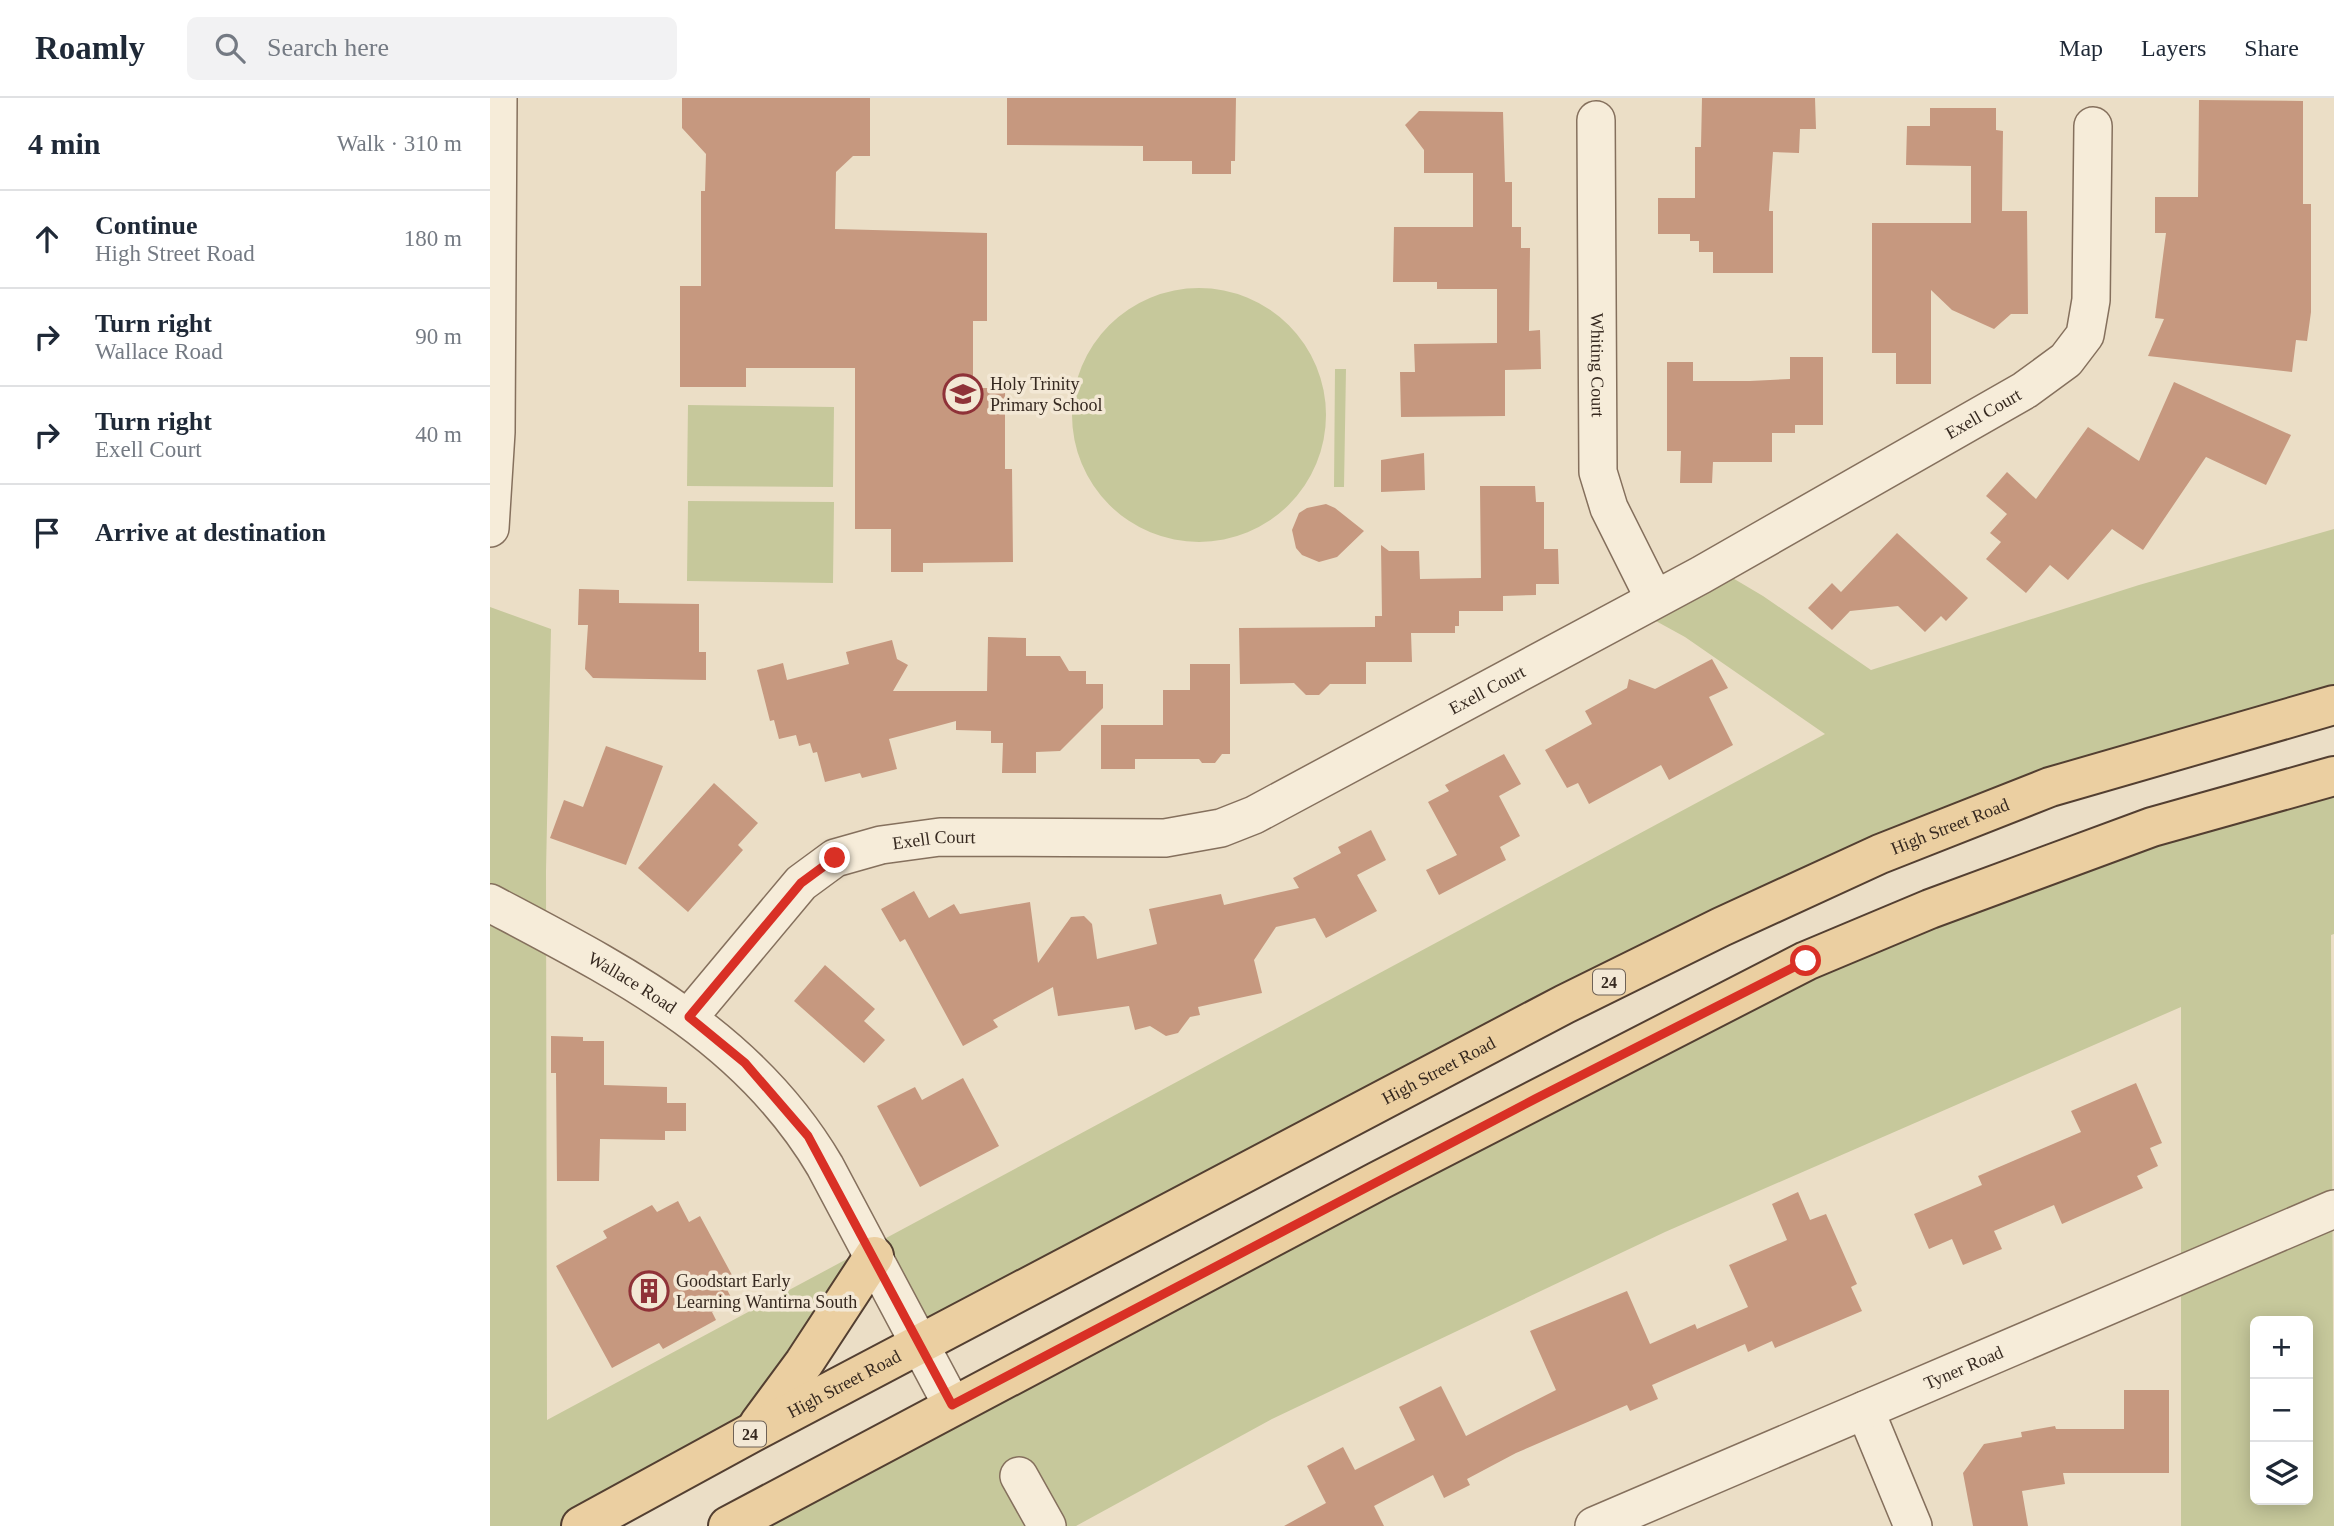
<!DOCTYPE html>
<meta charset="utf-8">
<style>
body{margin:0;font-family:"Times New Roman",serif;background:#f2f2f3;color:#1f2937}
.controls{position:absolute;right:21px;bottom:21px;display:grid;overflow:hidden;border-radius:10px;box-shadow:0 4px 18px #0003}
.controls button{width:63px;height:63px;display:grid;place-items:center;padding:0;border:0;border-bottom:2px solid #e0e1e3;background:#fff;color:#1f2937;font:35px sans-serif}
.stop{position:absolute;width:21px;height:21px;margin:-16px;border:5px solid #d93025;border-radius:50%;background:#fff}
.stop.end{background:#d93025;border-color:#fff;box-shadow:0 2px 7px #0008}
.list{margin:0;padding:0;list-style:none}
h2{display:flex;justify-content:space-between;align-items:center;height:91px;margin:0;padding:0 28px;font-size:30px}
h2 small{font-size:23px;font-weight:400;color:#747a83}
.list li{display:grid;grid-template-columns:46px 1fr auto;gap:21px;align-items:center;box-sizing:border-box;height:98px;padding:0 28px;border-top:2px solid #e0e1e3}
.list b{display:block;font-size:26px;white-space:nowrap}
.list p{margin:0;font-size:23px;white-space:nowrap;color:#747a83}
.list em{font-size:23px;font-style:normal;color:#747a83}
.icon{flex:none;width:38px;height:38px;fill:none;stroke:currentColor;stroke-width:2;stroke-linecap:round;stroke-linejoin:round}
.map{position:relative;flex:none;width:1844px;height:1428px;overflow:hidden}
header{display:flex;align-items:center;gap:42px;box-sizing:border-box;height:98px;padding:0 35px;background:#fff;border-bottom:2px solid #e0e1e3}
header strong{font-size:33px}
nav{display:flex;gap:38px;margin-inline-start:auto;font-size:24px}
.search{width:490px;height:63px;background:#f2f2f3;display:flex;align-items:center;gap:18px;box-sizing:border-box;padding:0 24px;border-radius:10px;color:#747a83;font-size:26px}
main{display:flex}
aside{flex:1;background:#fff}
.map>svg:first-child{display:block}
</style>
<header>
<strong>Roamly</strong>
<div class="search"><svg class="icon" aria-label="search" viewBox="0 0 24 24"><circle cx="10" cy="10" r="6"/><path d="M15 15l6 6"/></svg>Search here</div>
<nav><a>Map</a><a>Layers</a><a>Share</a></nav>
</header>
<main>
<aside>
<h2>4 min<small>Walk · 310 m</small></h2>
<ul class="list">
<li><svg class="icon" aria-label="ahead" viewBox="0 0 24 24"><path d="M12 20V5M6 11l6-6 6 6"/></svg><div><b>Continue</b><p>High Street Road</p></div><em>180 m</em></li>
<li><svg class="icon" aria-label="right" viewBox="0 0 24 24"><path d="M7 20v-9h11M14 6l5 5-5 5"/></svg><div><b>Turn right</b><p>Wallace Road</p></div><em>90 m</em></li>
<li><svg class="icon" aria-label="right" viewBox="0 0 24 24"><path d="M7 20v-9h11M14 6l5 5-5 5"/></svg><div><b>Turn right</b><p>Exell Court</p></div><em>40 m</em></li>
<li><svg class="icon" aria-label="arrive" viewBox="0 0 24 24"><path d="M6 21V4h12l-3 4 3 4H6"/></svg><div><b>Arrive at destination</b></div></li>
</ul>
</aside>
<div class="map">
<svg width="1844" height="1428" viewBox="0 0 1844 1428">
<rect width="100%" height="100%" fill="#ebdec6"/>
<path fill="#c6c89b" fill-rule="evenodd" d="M582 317a127 127 0 1 1 254 0a127 127 0 1 1-254 0Z
M 845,271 L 856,271 L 854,389 L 844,389 Z
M 198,307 L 344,309 L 343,389 L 197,388 Z
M 198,403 L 344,404 L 343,485 L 197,483 Z
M 1844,431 L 1844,607 L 1467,725 L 431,1248 L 385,1158 L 263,1334 L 91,1428 L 0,1428 L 0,509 L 61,531 L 56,773 L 57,1322 L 1335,636 L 1195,539 L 1144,511 L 1224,469 L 1273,498 L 1381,572 L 1649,487 Z
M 1844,678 L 1844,836 L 1841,837 L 1844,1428 L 1691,1428 L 1691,909 L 1175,1134 L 782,1321 L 586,1428 L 238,1428 L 1245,898 ZM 1765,1223 L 1818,1223 L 1818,1402 L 1765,1402 Z"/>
<path fill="#c6987f" d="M 192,0 L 380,0 L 380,58 L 363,58 L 346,74 L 345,131 L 497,135 L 497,223 L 483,223 L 483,290 L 515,290 L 515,371 L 522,371 L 523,464 L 433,465 L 433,474 L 401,474 L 401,431 L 365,431 L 365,270 L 256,270 L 256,289 L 190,289 L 190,188 L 211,188 L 211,93 L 215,93 L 216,56 L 192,30 Z
M 517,0 L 746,0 L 745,63 L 741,63 L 741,76 L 702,76 L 702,63 L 653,63 L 653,48 L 517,47 Z
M 1212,0 L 1325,0 L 1326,31 L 1310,31 L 1309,55 L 1283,54 L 1279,113 L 1283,113 L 1283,175 L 1223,175 L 1223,154 L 1209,154 L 1209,143 L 1200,143 L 1200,136 L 1168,136 L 1168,100 L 1205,100 L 1205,49 L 1211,49 Z
M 1709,2 L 1813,3 L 1813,106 L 1821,106 L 1821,214 L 1817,243 L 1806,242 L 1802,274 L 1658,258 L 1674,221 L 1665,220 L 1676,135 L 1665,135 L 1665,99 L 1708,99 Z
M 1440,10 L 1506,10 L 1506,32 L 1513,33 L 1512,113 L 1537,113 L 1538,216 L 1521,216 L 1504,231 L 1462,212 L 1441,192 L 1441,286 L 1406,286 L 1406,255 L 1382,255 L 1382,125 L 1481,125 L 1481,68 L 1416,67 L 1417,28 L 1440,28 Z
M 929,13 L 1013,14 L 1015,84 L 1022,84 L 1022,129 L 1031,129 L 1031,150 L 1040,150 L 1039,233 L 1050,232 L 1051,271 L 1015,272 L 1015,318 L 911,319 L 910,274 L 925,274 L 924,246 L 1007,245 L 1007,191 L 947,191 L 947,184 L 903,184 L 904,129 L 983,129 L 983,75 L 934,75 L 934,52 L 915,27 Z
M 1300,259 L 1333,259 L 1333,327 L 1305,327 L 1305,335 L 1282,335 L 1282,364 L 1223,364 L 1222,385 L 1190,385 L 1191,353 L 1177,353 L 1177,264 L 1203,264 L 1203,283 L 1260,283 L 1300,281 Z
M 1684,284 L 1801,337 L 1776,387 L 1716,359 L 1653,452 L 1622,431 L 1578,482 L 1560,467 L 1536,495 L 1496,461 L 1511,444 L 1500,435 L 1517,416 L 1496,398 L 1517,374 L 1546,401 L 1598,329 L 1649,363 Z
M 934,355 L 935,392 L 891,394 L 891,362 Z
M 990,388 L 1045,388 L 1046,404 L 1054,404 L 1054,451 L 1068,451 L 1069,486 L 1046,486 L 1046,497 L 1013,498 L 1013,513 L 969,513 L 969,528 L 965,528 L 965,535 L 921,535 L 922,564 L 876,564 L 876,586 L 840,586 L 829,597 L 816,597 L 804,585 L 750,586 L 749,530 L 885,529 L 885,518 L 892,518 L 891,447 L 899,453 L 929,453 L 930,481 L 991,480 Z
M 836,406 L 845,410 L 874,433 L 847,459 L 829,464 L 812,457 L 806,450 L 802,432 L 809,415 L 817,410 Z
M 1407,435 L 1478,500 L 1456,523 L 1451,518 L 1435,534 L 1408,508 L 1360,513 L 1342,532 L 1318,510 L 1342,485 L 1351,494 Z
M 89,491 L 129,492 L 129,505 L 209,506 L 209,554 L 216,554 L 216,582 L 103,580 L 95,571 L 98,527 L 88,527 Z
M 498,539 L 536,540 L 536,558 L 570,558 L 579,573 L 596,573 L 596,586 L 613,586 L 613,610 L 570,653 L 546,654 L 546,675 L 512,675 L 513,645 L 501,645 L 501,633 L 466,632 L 466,623 L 399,641 L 407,671 L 372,680 L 370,675 L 335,684 L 327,654 L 323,655 L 320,645 L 309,648 L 306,637 L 289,641 L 284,622 L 280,623 L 267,572 L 293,565 L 297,582 L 359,566 L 356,554 L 402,542 L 407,561 L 418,567 L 403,593 L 497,593 Z
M 1222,561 L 1238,590 L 1219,599 L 1243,647 L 1179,682 L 1171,667 L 1099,706 L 1088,685 L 1077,690 L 1055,652 L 1102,626 L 1095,613 L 1137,590 L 1139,581 L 1165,591 Z
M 700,566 L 740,566 L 740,656 L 732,656 L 725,665 L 712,665 L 709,661 L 645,661 L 645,671 L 611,671 L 611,627 L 673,627 L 673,592 L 700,592 Z
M 116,648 L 173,668 L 136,767 L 60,740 L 74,702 L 93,709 Z
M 1014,656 L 1031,686 L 1009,698 L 1030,738 L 1010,749 L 1016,762 L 949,797 L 936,772 L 967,757 L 938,704 L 959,693 L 955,687 Z
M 224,685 L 268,725 L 248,747 L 253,752 L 198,814 L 148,770 Z
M 881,732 L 896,762 L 867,777 L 887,813 L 836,840 L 825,820 L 786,829 L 764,862 L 772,895 L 708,909 L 710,917 L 700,919 L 688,935 L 676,938 L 660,928 L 645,932 L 639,908 L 568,918 L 563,889 L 503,922 L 508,929 L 473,948 L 415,841 L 410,844 L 391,811 L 424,793 L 439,820 L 464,806 L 470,816 L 540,804 L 548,865 L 581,819 L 594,818 L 602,826 L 607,861 L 667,846 L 659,811 L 731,796 L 734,807 L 809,790 L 803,780 L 851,755 L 848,749 Z
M 335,867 L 385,911 L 374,923 L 395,942 L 374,965 L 304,903 Z
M 61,938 L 93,939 L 93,943 L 114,943 L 114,987 L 177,989 L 177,1005 L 196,1005 L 196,1033 L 175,1033 L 175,1042 L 110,1041 L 109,1083 L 67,1083 L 66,975 L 61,975 Z
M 473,980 L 509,1048 L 430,1089 L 387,1008 L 425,989 L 432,1002 Z
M 1646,985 L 1672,1045 L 1660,1050 L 1668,1068 L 1647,1078 L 1653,1090 L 1572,1126 L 1564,1107 L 1504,1133 L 1512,1151 L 1473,1167 L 1462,1141 L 1439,1151 L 1424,1116 L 1492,1087 L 1488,1078 L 1591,1034 L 1581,1013 Z
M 1308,1094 L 1320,1122 L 1336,1116 L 1367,1186 L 1361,1189 L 1372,1213 L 1285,1250 L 1282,1243 L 1258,1254 L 1255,1246 L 1162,1287 L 1168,1301 L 1140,1313 L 1137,1307 L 1026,1355 L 977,1381 L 980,1387 L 954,1400 L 943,1377 L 884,1408 L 894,1428 L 794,1428 L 836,1405 L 817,1368 L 853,1349 L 865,1372 L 925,1342 L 909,1309 L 951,1288 L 976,1338 L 1066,1292 L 1040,1233 L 1137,1193 L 1160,1246 L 1205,1226 L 1207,1231 L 1258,1209 L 1239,1167 L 1297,1142 L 1282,1106 Z
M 188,1103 L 199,1124 L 210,1118 L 242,1177 L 232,1182 L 243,1203 L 222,1214 L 226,1222 L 173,1251 L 169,1245 L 122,1270 L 66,1168 L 117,1140 L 113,1133 L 162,1107 L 167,1114 Z
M 1634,1292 L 1679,1292 L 1679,1375 L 1573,1375 L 1575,1386 L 1532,1393 L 1538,1428 L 1483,1428 L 1473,1375 L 1494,1346 L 1532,1339 L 1531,1334 L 1565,1328 L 1566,1331 L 1634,1331 Z"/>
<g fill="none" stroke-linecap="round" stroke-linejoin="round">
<g stroke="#85705d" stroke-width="40">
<g id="street">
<path id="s1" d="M 1106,22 L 1108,374 L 1119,410 L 1164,500"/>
<path d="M 0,430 L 6,334 L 8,0"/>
<path id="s2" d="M 0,805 C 130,874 258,937 335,1068 L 462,1307"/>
<path id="s3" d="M 199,919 L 311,785 L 345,760 L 391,747 L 450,739 L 675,740 L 731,730 L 764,717 L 1211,477 L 1535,292 L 1576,262 L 1595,237 L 1601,202 L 1603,28"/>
<path d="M 1375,1312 L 1423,1428"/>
<path d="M 529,1378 L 557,1428"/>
<path id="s4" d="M 1104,1428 L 1844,1111"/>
</g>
</g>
<g stroke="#533f31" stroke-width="42">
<g id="primary">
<path d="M 269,1326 L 314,1265 L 384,1158"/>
<path id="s5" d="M 91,1428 L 263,1334 L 1075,906 L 1231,829 L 1390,756 L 1560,689 L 1844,607"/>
<path d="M 238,1428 L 888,1083 L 1316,863 L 1440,811 L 1662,729 L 1844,678"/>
</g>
</g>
<use href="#street" stroke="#f6ecd9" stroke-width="37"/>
<use href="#primary" stroke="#ebcfa1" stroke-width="38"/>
</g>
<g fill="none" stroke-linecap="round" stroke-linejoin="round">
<path stroke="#d93025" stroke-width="9" d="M 345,760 L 311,785 L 199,919 L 255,965 L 318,1038 L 462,1307 L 1045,1001 L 1316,863"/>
</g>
<defs>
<g id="school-ring" transform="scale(2.0125)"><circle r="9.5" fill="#f3e8d5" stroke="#8f3238" stroke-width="1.5"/><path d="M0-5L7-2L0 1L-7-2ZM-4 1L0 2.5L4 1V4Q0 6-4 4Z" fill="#8f3238"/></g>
<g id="building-ring" transform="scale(2.0125)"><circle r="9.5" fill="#f3e8d5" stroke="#8f3238" stroke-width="1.5"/><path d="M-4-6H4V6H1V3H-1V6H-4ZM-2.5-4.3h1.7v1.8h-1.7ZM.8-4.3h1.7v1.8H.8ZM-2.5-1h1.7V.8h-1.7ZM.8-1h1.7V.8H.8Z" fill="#8f3238"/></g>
</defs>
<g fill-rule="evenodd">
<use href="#school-ring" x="473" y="296"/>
<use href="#building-ring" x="159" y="1193"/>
</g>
<g text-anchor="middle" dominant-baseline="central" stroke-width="7" stroke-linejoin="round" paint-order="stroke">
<g fill="#f3e8d5" stroke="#6f6256" stroke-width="2">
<rect x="1103" y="871.5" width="32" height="25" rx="5"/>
<rect x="244" y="1323.5" width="32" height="25" rx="5"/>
</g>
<g font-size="16" font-weight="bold" fill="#362920">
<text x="1119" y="884">24</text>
<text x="260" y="1336">24</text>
</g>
<g font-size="18" fill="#362920" stroke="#f3e8d5">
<text stroke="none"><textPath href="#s1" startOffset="245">Whiting Court</textPath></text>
<text stroke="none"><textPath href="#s3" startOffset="1474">Exell Court</textPath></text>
<text stroke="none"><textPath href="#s3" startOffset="906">Exell Court</textPath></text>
<text stroke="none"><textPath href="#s5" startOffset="1538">High Street Road</textPath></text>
<text stroke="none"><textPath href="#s3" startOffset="318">Exell Court</textPath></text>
<text stroke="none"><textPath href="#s2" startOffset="163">Wallace Road</textPath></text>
<text stroke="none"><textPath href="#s5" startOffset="971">High Street Road</textPath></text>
<text stroke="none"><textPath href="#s4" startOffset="402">Tyner Road</textPath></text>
<text stroke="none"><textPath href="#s5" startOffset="299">High Street Road</textPath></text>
</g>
<g font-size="18" fill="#362920" stroke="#f3e8d5" text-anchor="start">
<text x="500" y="286">Holy Trinity<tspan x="500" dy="21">Primary School</tspan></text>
<text x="186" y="1183">Goodstart Early<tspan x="186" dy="21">Learning Wantirna South</tspan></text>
</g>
</g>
</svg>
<div class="controls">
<button>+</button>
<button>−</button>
<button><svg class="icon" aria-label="layers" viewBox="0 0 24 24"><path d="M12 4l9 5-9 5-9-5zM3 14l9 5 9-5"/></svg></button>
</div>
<div class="stop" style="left:1316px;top:863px"></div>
<div class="stop end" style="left:345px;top:760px"></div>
</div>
</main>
